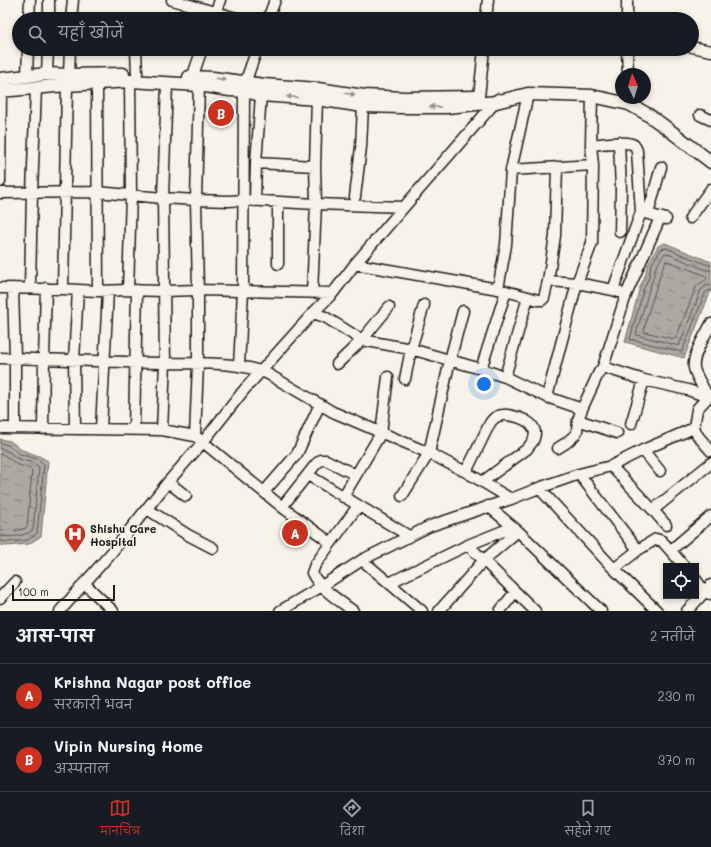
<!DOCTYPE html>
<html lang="hi">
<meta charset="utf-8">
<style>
body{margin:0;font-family:Mali,"Playpen Sans Deva",sans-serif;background:#242831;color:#f1f3f6}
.controls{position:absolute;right:12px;bottom:12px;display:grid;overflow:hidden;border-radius:0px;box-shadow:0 2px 6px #0003}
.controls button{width:36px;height:36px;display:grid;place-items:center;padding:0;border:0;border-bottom:1px solid #363941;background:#171b24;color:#f1f3f6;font:20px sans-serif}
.compass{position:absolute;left:615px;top:68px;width:36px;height:36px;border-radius:50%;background:#171b24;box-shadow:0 2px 6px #0003;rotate:356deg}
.scale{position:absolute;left:12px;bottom:10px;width:103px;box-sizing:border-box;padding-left:4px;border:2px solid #1c1c1c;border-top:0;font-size:11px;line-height:14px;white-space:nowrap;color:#1c1c1c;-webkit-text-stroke:3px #f7f3e8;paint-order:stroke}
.you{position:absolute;left:484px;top:384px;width:14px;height:14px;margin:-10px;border:3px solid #fff;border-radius:50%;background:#1a73e8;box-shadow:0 0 0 6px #1a73e833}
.badge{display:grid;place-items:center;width:26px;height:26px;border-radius:50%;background:#c8321e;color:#fff;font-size:13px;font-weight:700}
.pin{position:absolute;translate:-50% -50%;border:2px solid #fff;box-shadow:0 1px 4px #0006}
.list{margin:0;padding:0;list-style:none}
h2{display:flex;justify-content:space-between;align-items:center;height:52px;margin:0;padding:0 16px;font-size:17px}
h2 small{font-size:13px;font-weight:400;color:#9ea1a6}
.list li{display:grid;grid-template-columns:26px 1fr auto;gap:12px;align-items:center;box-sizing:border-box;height:64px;padding:0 16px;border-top:1px solid #363941}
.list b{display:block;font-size:15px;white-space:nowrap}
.list p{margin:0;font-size:13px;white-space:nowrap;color:#9ea1a6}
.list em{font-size:13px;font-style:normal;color:#9ea1a6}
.icon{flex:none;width:22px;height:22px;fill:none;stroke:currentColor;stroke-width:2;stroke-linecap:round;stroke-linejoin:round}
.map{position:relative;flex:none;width:711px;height:611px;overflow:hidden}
.search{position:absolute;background:#171b24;box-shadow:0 2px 6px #0003;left:12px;right:12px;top:12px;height:44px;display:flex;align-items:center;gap:10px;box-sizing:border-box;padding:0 14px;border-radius:22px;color:#9ea1a6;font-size:15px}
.sheet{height:180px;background:#171b24}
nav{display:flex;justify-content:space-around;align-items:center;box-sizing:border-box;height:56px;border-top:1px solid #363941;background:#171b24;font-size:11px;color:#9ea1a6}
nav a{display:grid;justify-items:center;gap:2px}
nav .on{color:#c8321e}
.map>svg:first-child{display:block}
</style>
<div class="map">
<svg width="711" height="611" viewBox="0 0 711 611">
<defs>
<pattern id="water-ripples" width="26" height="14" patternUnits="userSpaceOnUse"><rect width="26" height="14" fill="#aca9a2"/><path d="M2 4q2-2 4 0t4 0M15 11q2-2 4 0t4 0" fill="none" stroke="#8b8983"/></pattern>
</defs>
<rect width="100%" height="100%" fill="#f7f3e8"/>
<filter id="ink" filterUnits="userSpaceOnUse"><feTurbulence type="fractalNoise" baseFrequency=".025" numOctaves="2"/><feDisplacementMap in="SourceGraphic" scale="8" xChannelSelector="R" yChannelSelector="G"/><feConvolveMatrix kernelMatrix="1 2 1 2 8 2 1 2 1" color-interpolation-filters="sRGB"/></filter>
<g filter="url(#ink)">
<path fill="url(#water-ripples)" stroke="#72716c" d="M 665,243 L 711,262 L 711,290 L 684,358 L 625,342 L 640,287 L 645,276 L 648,264 L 658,246 Z
M 0,439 L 10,441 L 22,450 L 39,456 L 48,461 L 41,536 L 29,544 L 6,546 L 0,545 Z"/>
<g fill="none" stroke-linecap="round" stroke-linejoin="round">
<path stroke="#565452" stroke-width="1" d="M 666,261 L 668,261 L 706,276 L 707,278 C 706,281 699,283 696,287 L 676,338 L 674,339 L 645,332 L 644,330 C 647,314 653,298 658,282 C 661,274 662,269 666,261 Z
M 711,265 L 708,265 L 666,248 L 661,249 L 651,265 L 649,277 L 644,288 L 630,339 L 682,352 L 705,293 L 708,291 L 711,290
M 711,270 L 706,270 L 666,253 L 664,254 L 656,267 L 653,278 L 649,290 L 636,334 L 637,335 L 679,346 L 701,290 L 706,286 L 711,285
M 0,443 L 8,445 L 20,454 L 37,459 L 43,463 L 44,465 L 37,533 L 28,540 L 6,542 L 0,541
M 0,448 C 8,450 11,454 17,458 C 24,462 34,461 39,467 L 33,530 C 23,537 11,537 0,536
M 0,454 L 4,455 L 16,464 L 31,469 L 32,471 L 27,527 C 20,532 8,530 0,530"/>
<g stroke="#1c1c1c" stroke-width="13">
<path id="minor" d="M 172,0 L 240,19
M 627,0 L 627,19
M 29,19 L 30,0
M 49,19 L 49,0
M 71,19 L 73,0
M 213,19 L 220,0
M 268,19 L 275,0
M 486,19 L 488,0
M 692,47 L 711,51
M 136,49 L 137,74
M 627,49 L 628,74
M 47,74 L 48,49
M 69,75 L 70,49
M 27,76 L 28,49
M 192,78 L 202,49
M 97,83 L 98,291
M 245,83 L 257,49
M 479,97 L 484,49
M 700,115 L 711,120
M 619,142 L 621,190 L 620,232
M 591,145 C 602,144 625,140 634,145 C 636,147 636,148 637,151 L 641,212 L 666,219
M 256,163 L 315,166
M 511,170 L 593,165
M 0,182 L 1,91
M 0,193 L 97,192 L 163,198 L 196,200 L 229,201 L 243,200 L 316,204 L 404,207
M 355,197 L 361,147 L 363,106
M 255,201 L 256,163 L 261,95
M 278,202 L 278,264
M 648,214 L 661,167
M 690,218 L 711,189
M 355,264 L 498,289 L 528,297 L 538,300 L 542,300 L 544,298 L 548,281 L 555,236 L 557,167
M 548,281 L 577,283 L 613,290 L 619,292
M 0,288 L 63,289 L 78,290 L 98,291 L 128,290 L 163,291 L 198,290 L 333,293
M 13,288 L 15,358 L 15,428
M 30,288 L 32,193 L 36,88
M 63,289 L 67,85
M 498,289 L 506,245 L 511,170 L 528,94
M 128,290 L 131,195 L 130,81
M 613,290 L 641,212
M 312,293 L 316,204 L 315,166 L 317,99
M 313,313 L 325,317 L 362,340 L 411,349 L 481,369 L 505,377 L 547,397 L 582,409
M 0,358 C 54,359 108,362 162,363 C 197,364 235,360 268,374 L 333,412 L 429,453 L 448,463 L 466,472 L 511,499
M 337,364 L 362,340 L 389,307
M 239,366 L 243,291 L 244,91
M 603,367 L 644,380 L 688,390 L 708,397
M 481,369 L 506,291
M 505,377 L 528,297
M 405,379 L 411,349 L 424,305
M 711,396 L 708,397 L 697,409 L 694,428 L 698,436 L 711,451
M 547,397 L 577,283 L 592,243 L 593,165 L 591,145 L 592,96
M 708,397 C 705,390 695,375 694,368 C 692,355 705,336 711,324
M 578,420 L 617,433
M 631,424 L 644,380
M 0,428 L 162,430 L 195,436 L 203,442 L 282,507 L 331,543 L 358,506
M 43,429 L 44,359 L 46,288
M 75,429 L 74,360 L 78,290
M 101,429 L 108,291
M 134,429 L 137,290
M 162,430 L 165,363 L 163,198 L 167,84
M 195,436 L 198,364 L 198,290 L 196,200 L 199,85
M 558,448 L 566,443 L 575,435 L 577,431 L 578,420 L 582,409 L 599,372 L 603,367 L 626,295 L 660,218
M 643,450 L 660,471
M 611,466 L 653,510 L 666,525
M 466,472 L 489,425 C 492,419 497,415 504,415 C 507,414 510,416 513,416 C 526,419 540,426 533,441 C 531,444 529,446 527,449 L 482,482
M 579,474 L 638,550
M 308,475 L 409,536
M 168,482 L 186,496
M 539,488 L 614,569 L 657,611
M 264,492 L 297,454 L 320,404
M 402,496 L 429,453 L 450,360 L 463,311
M 343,497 L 381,433 L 388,377
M 488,506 L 518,531 L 601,611
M 282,507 L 316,464 L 321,460 L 326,460 L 356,475
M 147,509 L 188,535 L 213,548
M 653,510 L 711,463
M 331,543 L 315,565 L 312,573 C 319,588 340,601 353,611
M 468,545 L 535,611
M 671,550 L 711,516
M 362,560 L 389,583 L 468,545 L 513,527
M 614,569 L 638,550 L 656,539 L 662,541 L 684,566
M 696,580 L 705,592 L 710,594
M 84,583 L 113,611
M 389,583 L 422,611
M 0,598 L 15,582
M 60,611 L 112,552 L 168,482 L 203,442 L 244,390 L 313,313 L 333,293 L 355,264 L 404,207 L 498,99
M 280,611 L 322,586 L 362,560 L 430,526 L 511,499 L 539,488 L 579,474 L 611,466 L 643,450 L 694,428
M 439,611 L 484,560 L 518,531
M 500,611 L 515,592
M 687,611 L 711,585"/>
</g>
<g stroke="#1c1c1c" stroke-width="15">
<path id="major" d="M 189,77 L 213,78 L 264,85 L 318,89 L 364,96 L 404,98 L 477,97
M 0,79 L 47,74 L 69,75 L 123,74
M 0,91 L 67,85 L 130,81 L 199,85 L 230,90 L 244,91 L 261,95 L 317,99 L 363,106 L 401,107 L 447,107 L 496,102 L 528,94 L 592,96 L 629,104 L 647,114 L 664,126 L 711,162"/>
</g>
<use href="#minor" stroke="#f7f3e8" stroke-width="10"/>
<use href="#major" stroke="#f7f3e8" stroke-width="12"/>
</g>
<defs><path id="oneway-solid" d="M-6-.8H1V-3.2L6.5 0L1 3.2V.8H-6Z"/></defs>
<g fill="#94928c">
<use href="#oneway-solid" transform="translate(221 79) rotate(8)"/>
<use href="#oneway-solid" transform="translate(350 94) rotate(9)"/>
<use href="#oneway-solid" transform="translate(292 97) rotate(-176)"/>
<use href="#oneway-solid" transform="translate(435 107) rotate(-179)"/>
</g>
</g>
<defs>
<g id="hospital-pin" transform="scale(1.15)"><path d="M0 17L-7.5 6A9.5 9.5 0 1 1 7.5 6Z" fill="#c8321e" stroke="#f7f3e8"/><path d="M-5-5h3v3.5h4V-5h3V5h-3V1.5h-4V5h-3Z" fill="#fff"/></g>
</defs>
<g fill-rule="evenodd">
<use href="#hospital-pin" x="75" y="534"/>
</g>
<g text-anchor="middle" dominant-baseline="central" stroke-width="3" stroke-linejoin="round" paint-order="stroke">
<g font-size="11" font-weight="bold" fill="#1c1c1c" stroke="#f7f3e8" text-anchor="start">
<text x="90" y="528">Shishu Care<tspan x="90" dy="13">Hospital</tspan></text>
</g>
</g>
</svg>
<div class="controls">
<button><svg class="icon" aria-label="locate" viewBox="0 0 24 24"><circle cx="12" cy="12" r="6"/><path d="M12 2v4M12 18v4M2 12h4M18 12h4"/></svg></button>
</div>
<svg class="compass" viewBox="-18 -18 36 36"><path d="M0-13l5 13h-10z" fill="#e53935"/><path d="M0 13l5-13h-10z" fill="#9ea1a6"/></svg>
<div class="scale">100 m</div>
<div class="you"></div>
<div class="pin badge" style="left:295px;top:533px">A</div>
<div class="pin badge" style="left:221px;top:113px">B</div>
<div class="search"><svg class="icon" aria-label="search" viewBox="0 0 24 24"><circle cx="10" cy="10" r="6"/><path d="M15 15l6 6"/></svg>यहाँ खोजें</div>
</div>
<section class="sheet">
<h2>आस-पास<small>2 नतीजे</small></h2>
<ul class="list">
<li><span class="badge">A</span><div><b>Krishna Nagar post office</b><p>सरकारी भवन</p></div><em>230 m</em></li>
<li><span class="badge">B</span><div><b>Vipin Nursing Home</b><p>अस्पताल</p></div><em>370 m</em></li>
</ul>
</section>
<nav>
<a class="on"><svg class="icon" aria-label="map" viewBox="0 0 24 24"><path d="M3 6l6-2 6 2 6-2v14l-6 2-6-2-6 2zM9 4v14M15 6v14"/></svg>मानचित्र</a>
<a><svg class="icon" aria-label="directions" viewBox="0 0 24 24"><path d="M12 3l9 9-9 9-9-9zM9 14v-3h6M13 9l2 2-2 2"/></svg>दिशा</a>
<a><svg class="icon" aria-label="saved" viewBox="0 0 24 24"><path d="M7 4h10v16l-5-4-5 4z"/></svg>सहेजे गए</a>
</nav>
